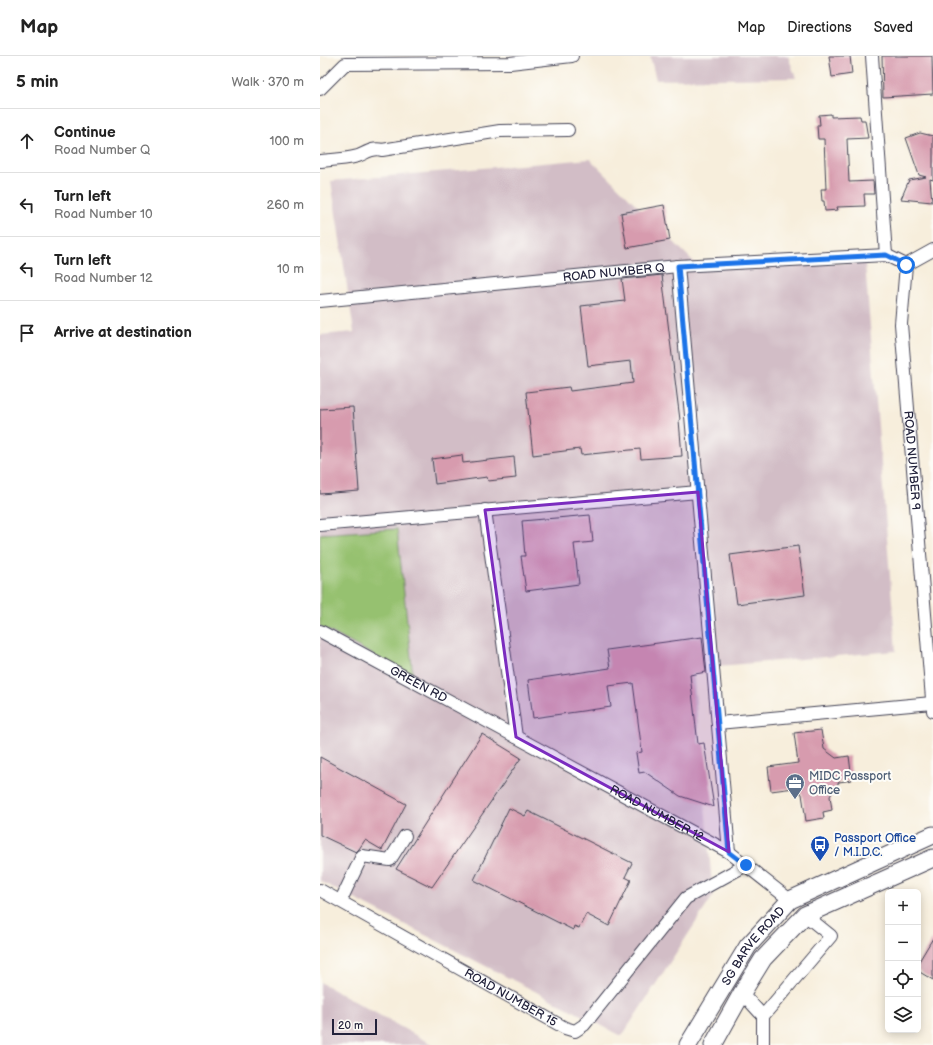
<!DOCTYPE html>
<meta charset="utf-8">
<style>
body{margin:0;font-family:"Balsamiq Sans",sans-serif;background:#f6f6f6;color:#222}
.controls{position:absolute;right:12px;bottom:12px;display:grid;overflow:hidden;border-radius:6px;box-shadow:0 2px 10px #0003}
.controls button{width:36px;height:36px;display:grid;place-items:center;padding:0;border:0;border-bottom:1px solid #e0e0e0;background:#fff;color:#222;font:20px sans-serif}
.scale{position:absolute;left:12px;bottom:10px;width:45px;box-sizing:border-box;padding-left:4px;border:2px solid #22223b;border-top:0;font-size:11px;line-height:14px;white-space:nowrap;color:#22223b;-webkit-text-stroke:3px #fdfcf7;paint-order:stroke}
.stop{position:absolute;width:12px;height:12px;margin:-9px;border:3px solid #1a73e8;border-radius:50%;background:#fff}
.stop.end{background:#1a73e8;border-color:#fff;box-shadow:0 1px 4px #0008}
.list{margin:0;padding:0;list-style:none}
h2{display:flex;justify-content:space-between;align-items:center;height:52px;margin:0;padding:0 16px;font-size:17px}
h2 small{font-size:13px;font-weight:400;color:#767676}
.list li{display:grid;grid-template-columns:26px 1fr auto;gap:12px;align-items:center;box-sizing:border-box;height:64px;padding:0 16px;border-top:1px solid #e0e0e0}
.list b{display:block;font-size:15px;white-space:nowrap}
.list p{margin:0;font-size:13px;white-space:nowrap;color:#767676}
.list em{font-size:13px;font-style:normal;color:#767676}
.icon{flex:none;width:22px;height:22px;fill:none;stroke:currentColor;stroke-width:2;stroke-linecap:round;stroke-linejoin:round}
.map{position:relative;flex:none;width:613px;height:989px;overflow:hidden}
header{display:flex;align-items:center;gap:24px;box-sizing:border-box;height:56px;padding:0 20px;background:#fff;border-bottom:1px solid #e0e0e0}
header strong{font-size:19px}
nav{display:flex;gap:22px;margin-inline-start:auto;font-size:14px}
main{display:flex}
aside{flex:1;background:#fff}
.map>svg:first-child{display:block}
</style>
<header>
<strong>Map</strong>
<nav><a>Map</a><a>Directions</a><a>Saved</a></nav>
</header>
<main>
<aside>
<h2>5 min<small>Walk · 370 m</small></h2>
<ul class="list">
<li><svg class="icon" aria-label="ahead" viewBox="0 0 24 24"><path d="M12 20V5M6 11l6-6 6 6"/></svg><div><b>Continue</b><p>Road Number Q</p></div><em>100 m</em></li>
<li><svg class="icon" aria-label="left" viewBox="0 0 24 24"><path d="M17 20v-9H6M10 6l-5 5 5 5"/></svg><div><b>Turn left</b><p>Road Number 10</p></div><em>260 m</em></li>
<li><svg class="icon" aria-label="left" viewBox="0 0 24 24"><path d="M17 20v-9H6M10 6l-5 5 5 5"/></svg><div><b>Turn left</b><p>Road Number 12</p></div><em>10 m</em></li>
<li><svg class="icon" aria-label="arrive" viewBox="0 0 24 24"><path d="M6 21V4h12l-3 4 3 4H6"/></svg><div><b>Arrive at destination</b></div></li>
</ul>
</aside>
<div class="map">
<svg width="613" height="989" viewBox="0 0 613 989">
<rect width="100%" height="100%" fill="#fdfcf7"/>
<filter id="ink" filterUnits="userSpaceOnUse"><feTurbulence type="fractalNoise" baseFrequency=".025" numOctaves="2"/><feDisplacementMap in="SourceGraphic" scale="8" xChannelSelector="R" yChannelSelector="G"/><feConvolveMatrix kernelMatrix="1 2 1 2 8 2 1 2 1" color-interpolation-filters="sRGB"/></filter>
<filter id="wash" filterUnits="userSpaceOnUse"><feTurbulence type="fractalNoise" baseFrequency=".012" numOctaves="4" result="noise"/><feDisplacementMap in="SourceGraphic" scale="16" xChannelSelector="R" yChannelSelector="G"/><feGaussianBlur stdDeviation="0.9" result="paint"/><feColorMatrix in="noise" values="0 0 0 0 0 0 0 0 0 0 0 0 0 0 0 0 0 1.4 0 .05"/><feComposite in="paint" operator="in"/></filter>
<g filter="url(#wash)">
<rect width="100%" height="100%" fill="#f7eedc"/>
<path fill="#d2bdc6" d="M 330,0 L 468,0 L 476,22 L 336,24 Z
M 270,103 L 375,207 L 545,207 L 576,595 L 373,612 L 393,840 L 302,980 L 0,825 L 0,279 L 34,276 L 11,125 Z
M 0,926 L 113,989 L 0,989 Z"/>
<path fill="#96c16f" stroke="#5c7255" d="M 77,473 L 92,611 L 92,620 L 0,570 L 0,478 Z"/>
<g id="blocks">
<path fill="#d79bae" d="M 509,0 L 530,0 L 532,18 L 512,21 Z
M 562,0 L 612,0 L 613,38 L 563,41 Z
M 511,58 L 511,61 L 540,60 L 541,64 L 545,64 L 548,82 L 527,83 L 529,126 L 553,125 L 554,138 L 544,138 L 545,150 L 517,151 L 518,154 L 505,155 L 504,145 L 502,145 L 501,133 L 506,133 L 504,83 L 498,83 L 497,69 L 500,69 L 499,59 Z
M 600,77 L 613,80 L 613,124 L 610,123 L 612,146 L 581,143 L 589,124 L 606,121 L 599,119 L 586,82 Z
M 344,149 L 350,184 L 307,192 L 301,157 Z
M 342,219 L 360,364 L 359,364 L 362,400 L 321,403 L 320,393 L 261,399 L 260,393 L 213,399 L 206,336 L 249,331 L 250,335 L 313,327 L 311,305 L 268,310 L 261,250 L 305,245 L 302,223 Z
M 33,351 L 39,435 L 0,438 L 0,353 Z
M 142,399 L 143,407 L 194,401 L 196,422 L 168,425 L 167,421 L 115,428 L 112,403 Z
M 270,459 L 273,486 L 254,488 L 259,528 L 206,535 L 201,500 L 205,500 L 202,465 Z
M 478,490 L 485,539 L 417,548 L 410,499 Z
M 382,581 L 386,616 L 370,619 L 378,688 L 384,687 L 394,751 L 360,740 L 325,716 L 319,717 L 316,697 L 322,696 L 313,627 L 288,630 L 291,651 L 213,662 L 208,624 L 290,612 L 287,594 Z
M 501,674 L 504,693 L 516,702 L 529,700 L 532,724 L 519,726 L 510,740 L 512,754 L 503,756 L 504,762 L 486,765 L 482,738 L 474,732 L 451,735 L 448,711 L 478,707 L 474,677 Z
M 162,678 L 201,702 L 112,831 L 76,813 Z
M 0,701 L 86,748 L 62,794 L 45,784 L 39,793 L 36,796 L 0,779 Z
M 189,752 L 205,760 L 208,755 L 312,807 L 305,821 L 311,824 L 289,870 L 266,858 L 259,872 L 254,870 L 253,874 L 154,824 Z
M 613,882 L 613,924 L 598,915 L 598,907 Z"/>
</g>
</g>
<g filter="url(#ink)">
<use href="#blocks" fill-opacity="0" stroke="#424153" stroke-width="1"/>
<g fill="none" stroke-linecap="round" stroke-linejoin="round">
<g stroke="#424153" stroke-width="14">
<g id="street">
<path d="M 552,0 L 566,199"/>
<path d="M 0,33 L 25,8 L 190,7 L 252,0"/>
<path d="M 0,105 C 12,104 27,103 38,100 C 46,97 53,91 62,94 L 180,75 L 248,74"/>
<path id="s1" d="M 613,194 L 586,209 L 581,268 L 613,655"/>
<path d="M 358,210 L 409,796"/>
<path id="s2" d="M 0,245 L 358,210 L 566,199 L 586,209"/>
<path d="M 165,454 L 196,681"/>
<path d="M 0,469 L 378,436"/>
<path id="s3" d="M 0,575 L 409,796 L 470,844"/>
<path d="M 398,667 L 612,647"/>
<path id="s4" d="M 0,834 L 245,972 L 255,975 L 264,969 L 366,842 L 426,809"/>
<path d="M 21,844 L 42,800 L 70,804 L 85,780"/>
<path d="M 422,937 L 443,960"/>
<path d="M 443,989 L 443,960 L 511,880 L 485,859"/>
</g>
</g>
<g stroke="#424153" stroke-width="19">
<g id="secondary">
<path id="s5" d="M 368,989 L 428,890 L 470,844 L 613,779"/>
<path d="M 393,989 L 422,937 L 443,903 L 485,859 L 613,802"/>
</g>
</g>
<use href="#street" stroke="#fff" stroke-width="12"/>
<use href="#secondary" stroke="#fff" stroke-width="17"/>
</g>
</g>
<g fill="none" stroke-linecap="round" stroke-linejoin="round" filter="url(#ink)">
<path stroke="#1a73e8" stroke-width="5" d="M 426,809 L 409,796 L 358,210 L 566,199 L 586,209"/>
</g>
<path fill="#7b2cbf" fill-opacity="0.2" stroke="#7b2cbf" stroke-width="3" stroke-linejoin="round" d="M 378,436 L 409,796 L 196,681 L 165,454 Z"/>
<defs>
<g id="office-pin" transform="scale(1)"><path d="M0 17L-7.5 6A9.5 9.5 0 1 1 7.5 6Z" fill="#5c6f8a" stroke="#fdfcf7"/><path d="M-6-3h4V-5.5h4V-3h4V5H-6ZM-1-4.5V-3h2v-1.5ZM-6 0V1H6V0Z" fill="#fff"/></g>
<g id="bus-pin" transform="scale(1)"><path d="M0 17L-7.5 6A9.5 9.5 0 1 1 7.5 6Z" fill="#1a4fb4" stroke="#fdfcf7"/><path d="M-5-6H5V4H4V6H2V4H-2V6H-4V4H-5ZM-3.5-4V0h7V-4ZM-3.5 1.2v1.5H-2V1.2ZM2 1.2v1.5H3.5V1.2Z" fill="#fff"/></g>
</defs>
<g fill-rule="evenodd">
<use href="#office-pin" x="475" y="727"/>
<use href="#bus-pin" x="500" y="789"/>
</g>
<g text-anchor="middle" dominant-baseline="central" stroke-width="4" stroke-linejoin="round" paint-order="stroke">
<g font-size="12" fill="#22223b" stroke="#fdfcf7">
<text stroke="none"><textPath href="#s2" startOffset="295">ROAD NUMBER Q</textPath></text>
<text stroke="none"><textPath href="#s1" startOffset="227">ROAD NUMBER 9</textPath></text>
<text stroke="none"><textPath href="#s3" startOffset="112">GREEN RD</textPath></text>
<text stroke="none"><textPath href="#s3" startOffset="383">ROAD NUMBER 12</textPath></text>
<text stroke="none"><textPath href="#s5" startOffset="119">SG BARVE ROAD</textPath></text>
<text stroke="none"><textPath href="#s4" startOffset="219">ROAD NUMBER 15</textPath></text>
</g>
<g font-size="12" fill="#4e5e75" stroke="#fdfcf7" text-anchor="start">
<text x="489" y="720">MIDC Passport<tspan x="489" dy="14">Office</tspan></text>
</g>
<g font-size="12" fill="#164399" stroke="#fdfcf7" text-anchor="start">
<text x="514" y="782">Passport Office<tspan x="514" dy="14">/ M.I.D.C.</tspan></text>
</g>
</g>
</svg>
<div class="controls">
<button>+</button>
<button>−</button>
<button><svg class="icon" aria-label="locate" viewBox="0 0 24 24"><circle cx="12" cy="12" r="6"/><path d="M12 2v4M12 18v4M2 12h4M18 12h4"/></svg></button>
<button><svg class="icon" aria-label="layers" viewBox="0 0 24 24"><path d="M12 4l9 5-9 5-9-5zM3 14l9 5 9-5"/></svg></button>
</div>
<div class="scale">20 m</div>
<div class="stop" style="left:586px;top:209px"></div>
<div class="stop end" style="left:426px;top:809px"></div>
</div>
</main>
